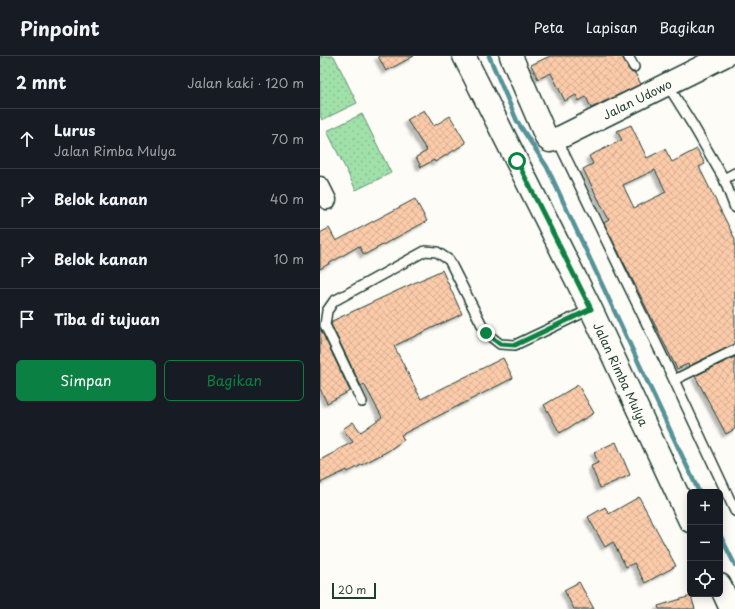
<!DOCTYPE html>
<html lang="id">
<meta charset="utf-8">
<style>
body{margin:0;font-family:"Playpen Sans",sans-serif;background:#20242c;color:#f1f3f6}
.controls{position:absolute;right:12px;bottom:12px;display:grid;overflow:hidden;border-radius:6px;box-shadow:0 2px 10px #0003}
.controls button{width:36px;height:36px;display:grid;place-items:center;padding:0;border:0;border-bottom:1px solid #363941;background:#171b24;color:#f1f3f6;font:20px sans-serif}
.scale{position:absolute;left:12px;bottom:10px;width:44px;box-sizing:border-box;padding-left:4px;border:2px solid #1f3d34;border-top:0;font-size:11px;line-height:14px;white-space:nowrap;color:#1f3d34;-webkit-text-stroke:3px #fdfcf7;paint-order:stroke}
.stop{position:absolute;width:12px;height:12px;margin:-9px;border:3px solid #0b8043;border-radius:50%;background:#fff}
.stop.end{background:#0b8043;border-color:#fff;box-shadow:0 1px 4px #0008}
.list{margin:0;padding:0;list-style:none}
h2{display:flex;justify-content:space-between;align-items:center;height:52px;margin:0;padding:0 16px;font-size:17px}
h2 small{font-size:13px;font-weight:400;color:#9ea1a6}
.list li{display:grid;grid-template-columns:26px 1fr auto;gap:12px;align-items:center;box-sizing:border-box;height:60px;padding:0 16px;border-top:1px solid #363941}
.list b{display:block;font-size:15px;white-space:nowrap}
.list p{margin:0;font-size:13px;white-space:nowrap;color:#9ea1a6}
.list em{font-size:13px;font-style:normal;color:#9ea1a6}
.actions{display:flex;gap:8px;padding:12px 16px}
.actions a{flex:1;padding:9px 0;border:1px solid #0b8043;border-radius:6px;text-align:center;font-size:14px;color:#0b8043}
.actions .main{background:#0b8043;color:#fff}
.icon{flex:none;width:22px;height:22px;fill:none;stroke:currentColor;stroke-width:2;stroke-linecap:round;stroke-linejoin:round}
.map{position:relative;flex:none;width:415px;height:553px;overflow:hidden}
header{display:flex;align-items:center;gap:24px;box-sizing:border-box;height:56px;padding:0 20px;background:#171b24;border-bottom:1px solid #363941}
header strong{font-size:19px}
nav{display:flex;gap:22px;margin-inline-start:auto;font-size:14px}
main{display:flex}
aside{flex:1;background:#171b24}
.map>svg:first-child{display:block}
</style>
<header>
<strong>Pinpoint</strong>
<nav><a>Peta</a><a>Lapisan</a><a>Bagikan</a></nav>
</header>
<main>
<aside>
<h2>2 mnt<small>Jalan kaki · 120 m</small></h2>
<ul class="list">
<li><svg class="icon" aria-label="ahead" viewBox="0 0 24 24"><path d="M12 20V5M6 11l6-6 6 6"/></svg><div><b>Lurus</b><p>Jalan Rimba Mulya</p></div><em>70 m</em></li>
<li><svg class="icon" aria-label="right" viewBox="0 0 24 24"><path d="M7 20v-9h11M14 6l5 5-5 5"/></svg><div><b>Belok kanan</b></div><em>40 m</em></li>
<li><svg class="icon" aria-label="right" viewBox="0 0 24 24"><path d="M7 20v-9h11M14 6l5 5-5 5"/></svg><div><b>Belok kanan</b></div><em>10 m</em></li>
<li><svg class="icon" aria-label="arrive" viewBox="0 0 24 24"><path d="M6 21V4h12l-3 4 3 4H6"/></svg><div><b>Tiba di tujuan</b></div></li>
</ul>
<div class="actions"><a class="main">Simpan</a><a>Bagikan</a></div>
</aside>
<div class="map">
<svg width="415" height="553" viewBox="0 0 415 553">
<defs>
<pattern id="park-dots" width="8" height="8" patternUnits="userSpaceOnUse"><rect width="8" height="8" fill="#a0e0a9"/><path d="M2 2h.1M6 6h.1" fill="none" stroke="#89c192" stroke-width="1.8" stroke-linecap="round"/></pattern>
<pattern id="building-cross-hatch" width="8" height="8" patternUnits="userSpaceOnUse"><rect width="8" height="8" fill="#fbcbaa"/><path d="M0 0l8 8M0 8l8-8" fill="none" stroke="#d7af93"/></pattern>
<filter id="shadow"><feDropShadow dx="-3.5" dy="3.5" stdDeviation="1" flood-color="#0004"/></filter>
</defs>
<rect width="100%" height="100%" fill="#fdfcf7"/>
<filter id="ink" filterUnits="userSpaceOnUse"><feTurbulence type="fractalNoise" baseFrequency=".025" numOctaves="2"/><feDisplacementMap in="SourceGraphic" scale="8" xChannelSelector="R" yChannelSelector="G"/><feConvolveMatrix kernelMatrix="1 2 1 2 8 2 1 2 1" color-interpolation-filters="sRGB"/></filter>
<g filter="url(#ink)">
<path fill="url(#park-dots)" stroke="#608e6e" d="M 0,0 L 14,0 L 37,47 L 2,64 L 0,60 Z
M 42,58 L 71,117 L 36,134 L 7,75 Z"/>
<g fill="none" stroke-linecap="round" stroke-linejoin="round">
<path stroke="#579398" stroke-width="4.5" d="M 169,0 L 197,65 L 227,111 L 379,436
M 400,479 L 415,509"/>
</g>
<path fill="url(#building-cross-hatch)" stroke="#1f3d34" fill-rule="evenodd" filter="url(#shadow)" d="M 58,0 L 94,0 L 66,15 Z
M 230,0 L 302,0 L 309,14 L 312,17 L 315,17 L 321,28 L 271,52 L 266,41 L 259,45 L 256,39 L 245,45 L 231,17 L 218,23 L 211,9 Z
M 104,54 L 114,70 L 130,60 L 146,87 L 115,106 L 114,104 L 101,111 L 96,101 L 107,95 L 87,64 Z
M 311,69 L 327,102 L 345,93 L 352,106 L 377,93 L 385,108 L 379,111 L 415,183 L 415,288 L 369,310 L 368,308 L 357,313 L 284,167 L 289,164 L 263,113 L 273,108 L 269,100 L 302,84 L 297,75 ZM 335,114 L 346,136 L 314,152 L 303,129 Z
M 95,143 L 107,165 L 44,199 L 39,190 L 0,213 L 0,177 L 9,172 L 16,185 Z
M 122,214 L 142,258 L 74,290 L 101,343 L 183,302 L 193,322 L 81,379 L 84,384 L 68,395 L 28,416 L 27,414 L 0,427 L 0,404 L 17,395 L 17,394 L 33,386 L 23,373 L 33,366 L 41,376 L 62,361 L 44,328 L 41,330 L 11,268 L 12,265 Z
M 0,272 L 30,335 L 7,347 L 0,333 Z
M 415,301 L 415,373 L 406,378 L 375,320 Z
M 258,329 L 274,357 L 240,377 L 224,349 Z
M 296,386 L 310,419 L 280,432 L 271,410 L 278,407 L 274,396 Z
M 319,441 L 356,510 L 325,527 L 314,507 L 306,511 L 293,486 L 285,491 L 268,461 L 285,451 L 289,458 Z
M 259,526 L 274,553 L 254,553 L 244,534 Z
M 371,540 L 375,553 L 339,553 L 338,550 Z"/>
<g fill="none" stroke-linecap="round" stroke-linejoin="round">
<g stroke="#1f3d34" stroke-width="12">
<path id="lane" d="M 308,0 L 314,11
M 347,28 L 374,71 L 404,123 L 415,117
M 237,83 L 354,324 L 415,455
M 404,123 L 415,152
M 354,324 L 415,294
M 42,346 L 5,269 L 7,255 L 14,245 L 105,195 L 117,196 L 129,204 L 166,277 L 180,288 L 195,289 L 271,253"/>
</g>
<g stroke="#1f3d34" stroke-width="21">
<path id="street" d="M 0,130 L 7,144"/>
</g>
<g stroke="#1f3d34" stroke-width="25">
<path id="secondary" d="M 144,0 L 271,253 L 370,465
M 191,0 L 227,83 L 230,85 L 237,83 L 404,0
M 400,529 L 411,553"/>
</g>
<use href="#lane" stroke="#fdfcf7" stroke-width="9"/>
<use href="#street" stroke="#fdfcf7" stroke-width="18"/>
<use href="#secondary" stroke="#fdfcf7" stroke-width="22"/>
</g>
</g>
<g fill="none" stroke-linecap="round" stroke-linejoin="round" filter="url(#ink)">
<path stroke="#0b8043" stroke-width="5" d="M 166,277 L 180,288 L 195,289 L 271,253 L 197,105"/>
</g>
<g text-anchor="middle" dominant-baseline="central" stroke-width="3.5" stroke-linejoin="round" paint-order="stroke">
<g font-size="12" fill="#1f3d34" stroke="#fdfcf7">
<text transform="translate(317 43) rotate(-26)">Jalan Udowo</text>
<text transform="translate(301 318) rotate(65)">Jalan Rimba Mulya</text>
</g>
</g>
</svg>
<div class="controls">
<button>+</button>
<button>−</button>
<button><svg class="icon" aria-label="locate" viewBox="0 0 24 24"><circle cx="12" cy="12" r="6"/><path d="M12 2v4M12 18v4M2 12h4M18 12h4"/></svg></button>
</div>
<div class="scale">20 m</div>
<div class="stop" style="left:197px;top:105px"></div>
<div class="stop end" style="left:166px;top:277px"></div>
</div>
</main>
